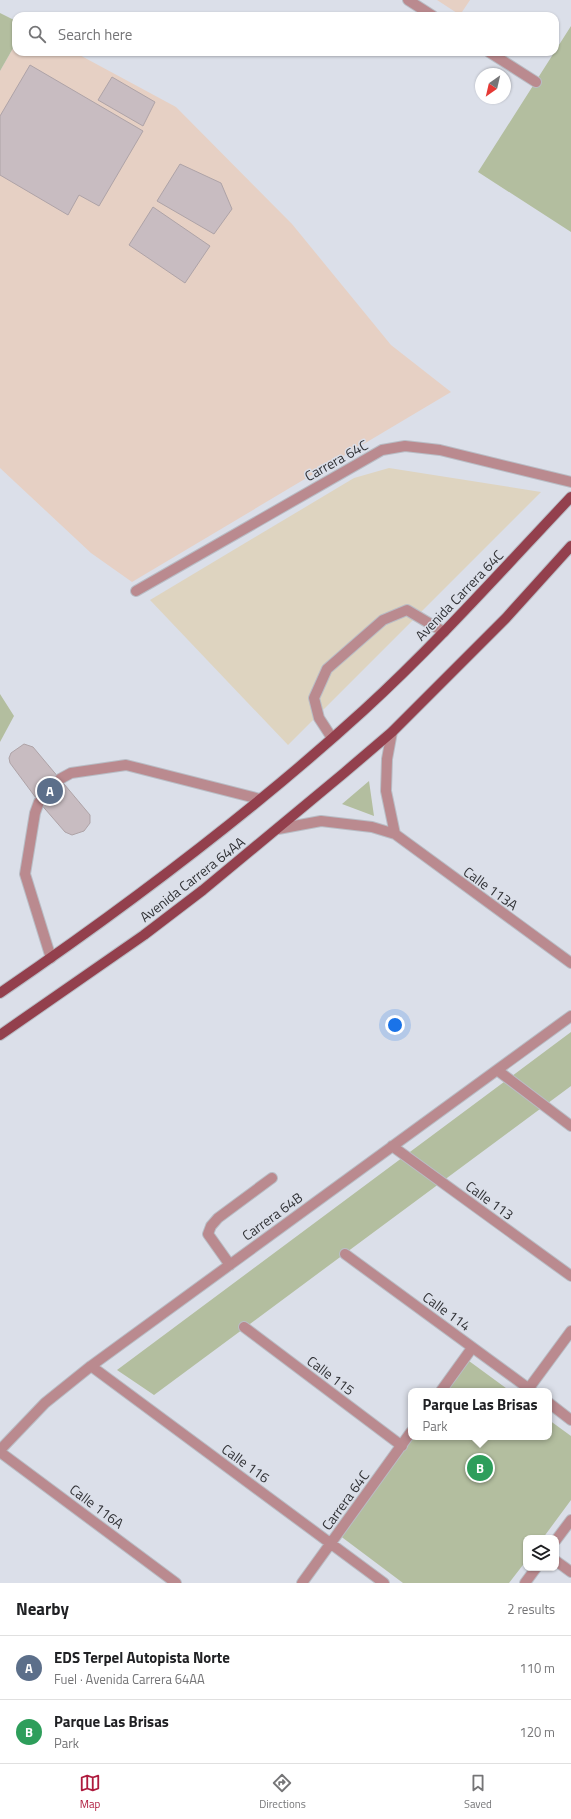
<!DOCTYPE html>
<meta charset="utf-8">
<style>
body{margin:0;font-family:"Titillium Web",sans-serif;background:#f2f2f2;color:#202124}
.controls{position:absolute;right:12px;bottom:12px;display:grid;overflow:hidden;border-radius:8px;box-shadow:0 1px 3px #0004}
.controls button{width:36px;height:36px;display:grid;place-items:center;padding:0;border:0;border-bottom:1px solid #e0e0e0;background:#fff;color:#202124;font:20px sans-serif}
.compass{position:absolute;left:475px;top:68px;width:36px;height:36px;border-radius:50%;background:#fff;box-shadow:0 1px 3px #0004;rotate:214deg}
.you{position:absolute;left:395px;top:1025px;width:14px;height:14px;margin:-10px;border:3px solid #fff;border-radius:50%;background:#1a73e8;box-shadow:0 0 0 6px #1a73e833}
.badge{display:grid;place-items:center;width:26px;height:26px;border-radius:50%;background:#ae1a3d;color:#fff;font-size:13px;font-weight:700}
.pin{position:absolute;translate:-50% -50%;border:2px solid #fff;box-shadow:0 1px 4px #0006}
.popup{position:absolute;left:408px;top:1388px;width:144px;height:52px;box-sizing:border-box;display:grid;place-content:center;border-radius:8px;background:#fff;filter:drop-shadow(0 1px 3px #0005);font-size:13px;white-space:nowrap;color:#757577}
.popup b{font-size:15px;color:#202124}
.popup::after{content:'';position:absolute;left:50%;top:100%;margin-left:-8px;border:8px solid transparent;border-top-color:#fff}
.list{margin:0;padding:0;list-style:none}
h2{display:flex;justify-content:space-between;align-items:center;height:52px;margin:0;padding:0 16px;font-size:17px}
h2 small{font-size:13px;font-weight:400;color:#757577}
.list li{display:grid;grid-template-columns:26px 1fr auto;gap:12px;align-items:center;box-sizing:border-box;height:64px;padding:0 16px;border-top:1px solid #e0e0e0}
.list b{display:block;font-size:15px;white-space:nowrap}
.list p{margin:0;font-size:13px;white-space:nowrap;color:#757577}
.list em{font-size:13px;font-style:normal;color:#757577}
.icon{flex:none;width:22px;height:22px;fill:none;stroke:currentColor;stroke-width:2;stroke-linecap:round;stroke-linejoin:round}
.map{position:relative;flex:none;width:571px;height:1583px;overflow:hidden}
.search{position:absolute;background:#fff;box-shadow:0 1px 3px #0004;left:12px;right:12px;top:12px;height:44px;display:flex;align-items:center;gap:10px;box-sizing:border-box;padding:0 14px;border-radius:12px;color:#757577;font-size:15px}
.sheet{height:180px;background:#fff}
nav{display:flex;justify-content:space-around;align-items:center;box-sizing:border-box;height:56px;border-top:1px solid #e0e0e0;background:#fff;font-size:11px;color:#757577}
nav a{display:grid;justify-items:center;gap:2px}
nav .on{color:#ae1a3d}
.map>svg:first-child{display:block}
</style>
<div class="map">
<svg width="571" height="1583" viewBox="0 0 571 1583">
<rect width="100%" height="100%" fill="#dbdfe9"/>
<path fill="#ded4c0" d="M 389,468 L 541,492 L 288,745 L 150,600 L 354,478 Z"/>
<path fill="#e6d0c4" d="M 437,0 L 470,0 L 460,15 Z
M 16,43 L 16,52 L 74,52 L 176,107 L 292,224 L 391,345 L 451,392 L 132,582 L 91,553 L 0,468 L 0,71 Z"/>
<path fill="#b3be9f" d="M 0,13 L 16,21 L 16,43 L 0,71 Z
M 571,26 L 571,232 L 478,172 Z
M 0,694 L 14,716 L 0,742 Z
M 369,781 L 374,816 L 342,804 Z
M 571,1032 L 571,1086 L 154,1395 L 117,1370 Z
M 469,1361 L 510,1391 L 446,1391 Z
M 549,1420 L 571,1436 L 571,1500 L 543,1538 L 526,1538 L 526,1561 L 509,1583 L 403,1583 L 339,1535 L 412,1437 L 549,1437 Z"/>
<path fill="#c8bcc1" stroke="#aea3a7" d="M 30,65 L 143,131 L 99,206 L 79,195 L 68,215 L 0,175 L 0,116 Z
M 112,77 L 155,102 L 143,126 L 98,100 Z
M 180,164 L 221,183 L 232,209 L 214,234 L 157,201 Z
M 153,207 L 210,246 L 185,283 L 129,245 Z
M 24,744 L 33,747 L 90,815 L 90,823 L 84,831 L 72,835 L 65,832 L 39,802 L 10,763 L 9,758 L 11,753 Z"/>
<g fill="none" stroke-linecap="round" stroke-linejoin="round">
<path stroke="#b9bdc5" stroke-width="10" stroke-dasharray="10 5" stroke-linecap="butt" d="M 39,802 L 60,779"/>
<g stroke="#b9bdc5" stroke-width="12">
<path id="minor" d="M 408,0 L 433,16
M 489,52 L 536,82
M 136,591 L 382,450 L 405,446 L 440,450 L 571,482
M 392,732 L 387,759 L 386,791 L 395,834
M 332,738 L 319,718 L 314,698 L 327,669 L 383,620 L 407,610 L 444,632
M 60,779 L 71,773 L 126,765 L 260,799
M 39,802 L 35,813 L 25,874 L 51,958
M 278,829 L 321,821 L 372,827 L 395,834 L 571,963
M 497,1070 L 571,1126
M 392,1146 L 571,1276
M 345,1254 L 532,1391
M 230,1265 L 208,1234 L 211,1226 L 218,1218 L 272,1178
M 244,1327 L 402,1446
M 91,1366 L 384,1583
M 529,1388 L 571,1331
M 441,1391 L 472,1348
M 549,1403 L 571,1420
M 0,1450 L 45,1403 L 91,1366 L 571,1016
M 0,1452 L 176,1583
M 556,1540 L 571,1520
M 556,1561 L 571,1572
M 302,1583 L 411,1432
M 525,1583 L 536,1568"/>
</g>
<g stroke="#b9bdc5" stroke-width="12">
<path id="major" d="M 0,993 C 127,906 250,814 364,710 C 437,643 503,569 571,497
M 0,1035 L 144,935 L 203,890 L 344,773 L 392,732 L 506,618 L 571,546"/>
</g>
<use href="#minor" stroke="#ba8a8f" stroke-width="10"/>
<use href="#major" stroke="#93404d" stroke-width="10"/>
</g>
<g text-anchor="middle" dominant-baseline="central" stroke-width="3" stroke-linejoin="round" paint-order="stroke">
<g font-size="14" fill="#323337" stroke="#dbdfe9">
<text transform="translate(336 460) rotate(-29)">Carrera 64C</text>
<text transform="translate(459 595) rotate(-46)">Avenida Carrera 64C</text>
<text transform="translate(192 879) rotate(-38)">Avenida Carrera 64AA</text>
<text transform="translate(491 888) rotate(36)">Calle 113A</text>
<text transform="translate(490 1200) rotate(36)">Calle 113</text>
<text transform="translate(272 1216) rotate(-36)">Carrera 64B</text>
<text transform="translate(447 1311) rotate(36)">Calle 114</text>
<text transform="translate(331 1375) rotate(37)">Calle 115</text>
<text transform="translate(246 1463) rotate(36)">Calle 116</text>
<text transform="translate(345 1500) rotate(-54)">Carrera 64C</text>
<text transform="translate(97 1506) rotate(37)">Calle 116A</text>
</g>
</g>
</svg>
<div class="controls">
<button><svg class="icon" aria-label="layers" viewBox="0 0 24 24"><path d="M12 4l9 5-9 5-9-5zM3 14l9 5 9-5"/></svg></button>
</div>
<svg class="compass" viewBox="-18 -18 36 36"><path d="M0-13l5 13h-10z" fill="#e53935"/><path d="M0 13l5-13h-10z" fill="#757577"/></svg>
<div class="you"></div>
<div class="pin badge" style="left:50px;top:791px;background:#5c6f8a">A</div>
<div class="pin badge" style="left:480px;top:1468px;background:#2e9e5b">B</div>
<div class="popup"><b>Parque Las Brisas</b>Park</div>
<div class="search"><svg class="icon" aria-label="search" viewBox="0 0 24 24"><circle cx="10" cy="10" r="6"/><path d="M15 15l6 6"/></svg>Search here</div>
</div>
<section class="sheet">
<h2>Nearby<small>2 results</small></h2>
<ul class="list">
<li><span class="badge" style="background:#5c6f8a">A</span><div><b>EDS Terpel Autopista Norte</b><p>Fuel · Avenida Carrera 64AA</p></div><em>110 m</em></li>
<li><span class="badge" style="background:#2e9e5b">B</span><div><b>Parque Las Brisas</b><p>Park</p></div><em>120 m</em></li>
</ul>
</section>
<nav>
<a class="on"><svg class="icon" aria-label="map" viewBox="0 0 24 24"><path d="M3 6l6-2 6 2 6-2v14l-6 2-6-2-6 2zM9 4v14M15 6v14"/></svg>Map</a>
<a><svg class="icon" aria-label="directions" viewBox="0 0 24 24"><path d="M12 3l9 9-9 9-9-9zM9 14v-3h6M13 9l2 2-2 2"/></svg>Directions</a>
<a><svg class="icon" aria-label="saved" viewBox="0 0 24 24"><path d="M7 4h10v16l-5-4-5 4z"/></svg>Saved</a>
</nav>
